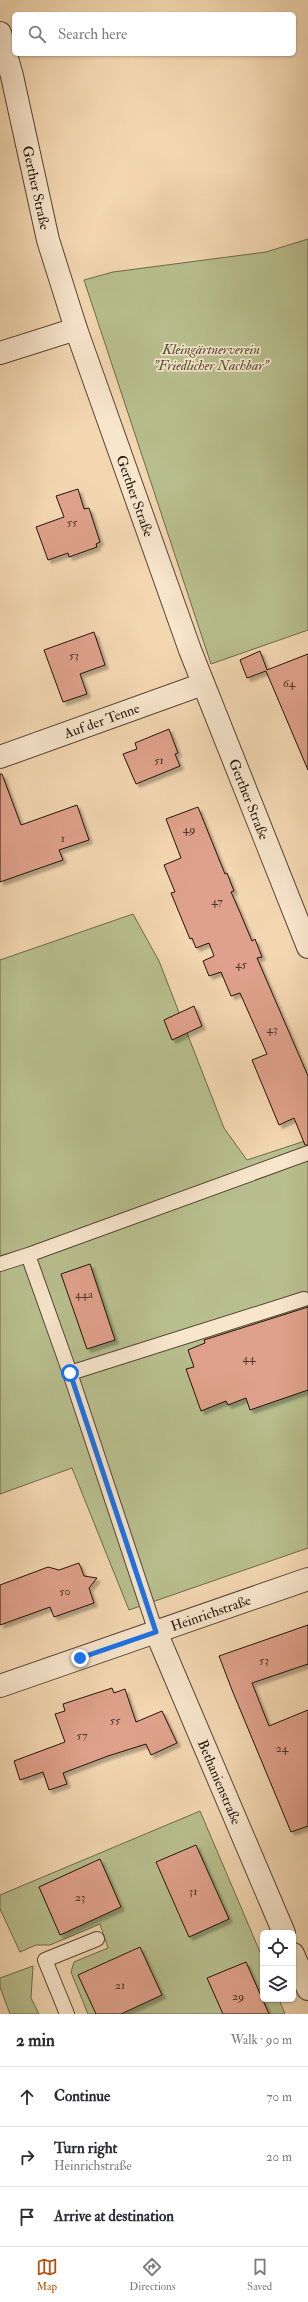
<!DOCTYPE html>
<meta charset="utf-8">
<style>
body{margin:0;font-family:"IM FELL Double Pica",serif;background:#f2f2f3;color:#2b2b33}
.controls{position:absolute;right:12px;bottom:12px;display:grid;overflow:hidden;border-radius:6px;box-shadow:0 1px 3px #0004}
.controls button{width:36px;height:36px;display:grid;place-items:center;padding:0;border:0;border-bottom:1px solid #e1e1e2;background:#fff;color:#2b2b33;font:20px sans-serif}
.stop{position:absolute;width:12px;height:12px;margin:-9px;border:3px solid #1a73e8;border-radius:50%;background:#fff}
.stop.end{background:#1a73e8;border-color:#fff;box-shadow:0 1px 4px #0008}
.list{margin:0;padding:0;list-style:none}
h2{display:flex;justify-content:space-between;align-items:center;height:52px;margin:0;padding:0 16px;font-size:17px}
h2 small{font-size:13px;font-weight:400;color:#7c7c81}
.list li{display:grid;grid-template-columns:26px 1fr auto;gap:12px;align-items:center;box-sizing:border-box;height:60px;padding:0 16px;border-top:1px solid #e1e1e2}
.list b{display:block;font-size:15px;white-space:nowrap}
.list p{margin:0;font-size:13px;white-space:nowrap;color:#7c7c81}
.list em{font-size:13px;font-style:normal;color:#7c7c81}
.icon{flex:none;width:22px;height:22px;fill:none;stroke:currentColor;stroke-width:2;stroke-linecap:round;stroke-linejoin:round}
.map{position:relative;flex:none;width:308px;height:2014px;overflow:hidden}
.search{position:absolute;background:#fff;box-shadow:0 1px 3px #0004;left:12px;right:12px;top:12px;height:44px;display:flex;align-items:center;gap:10px;box-sizing:border-box;padding:0 14px;border-radius:6px;color:#7c7c81;font-size:15px}
.sheet{height:232px;background:#fff}
nav{display:flex;justify-content:space-around;align-items:center;box-sizing:border-box;height:56px;border-top:1px solid #e1e1e2;background:#fff;font-size:11px;color:#7c7c81}
nav a{display:grid;justify-items:center;gap:2px}
nav .on{color:#b45309}
.map>svg:first-child{display:block}
</style>
<div class="map">
<svg width="308" height="2014" viewBox="0 0 308 2014">
<defs>
<filter id="shadow"><feDropShadow dx="3.5" dy="3.5" stdDeviation="1" flood-color="#0004"/></filter>
</defs>
<rect width="100%" height="100%" fill="#f3d7b1"/>
<filter id="stains"><feTurbulence type="fractalNoise" baseFrequency=".005" numOctaves="4"/><feColorMatrix values="0 0 0 0 .2 0 0 0 0 .09 0 0 0 0 .02 0 0 0 .5 -.17"/></filter>
<radialGradient id="worn" r=".72"><stop offset=".6" stop-color="#630" stop-opacity="0"/><stop offset="1" stop-color="#630" stop-opacity=".3"/></radialGradient>
<path fill="#b8bf8e" stroke="#6c6a4c" d="M 308,239 L 308,630 L 211,664 L 84,280 L 113,272 L 266,252 Z
M 133,914 L 159,961 L 224,1128 L 247,1160 L 308,1140 L 308,1548 L 129,1610 L 72,1468 L 0,1494 L 0,960 Z
M 200,1811 L 263,1959 L 263,1999 L 279,1999 L 285,2014 L 88,2014 L 71,1972 L 74,1962 L 108,1948 L 100,1924 L 50,1945 L 36,1945 L 20,1952 L 0,1909 L 0,1895 Z
M 33,1966 L 31,1998 L 39,2014 L 10,2014 L 0,1987 L 0,1978 Z"/>
<path fill="#dfa18b" stroke="#21140a" filter="url(#shadow)" d="M 78,489 L 84,509 L 89,508 L 100,542 L 96,544 L 97,547 L 69,557 L 68,553 L 48,560 L 36,527 L 64,517 L 56,496 Z
M 94,632 L 105,665 L 80,674 L 87,694 L 63,702 L 44,650 Z
M 260,651 L 267,670 L 308,654 L 308,770 L 266,671 L 247,678 L 240,660 Z
M 169,729 L 178,753 L 175,754 L 180,766 L 136,784 L 123,754 L 137,749 L 135,743 Z
M 0,774 L 2,774 L 21,825 L 77,805 L 89,840 L 59,850 L 63,860 L 0,882 Z
M 198,807 L 225,874 L 227,873 L 234,891 L 231,892 L 239,910 L 252,941 L 255,939 L 262,957 L 257,958 L 308,1076 L 308,1145 L 305,1145 L 294,1118 L 279,1125 L 252,1060 L 267,1054 L 240,993 L 231,996 L 221,972 L 209,976 L 203,961 L 214,956 L 209,943 L 196,948 L 192,938 L 190,939 L 171,893 L 175,892 L 164,865 L 181,858 L 166,819 Z
M 194,1006 L 202,1026 L 172,1040 L 164,1020 Z
M 90,1264 L 115,1340 L 87,1349 L 61,1274 Z
M 308,1307 L 308,1390 L 250,1410 L 246,1398 L 228,1405 L 226,1401 L 201,1411 L 186,1369 L 194,1367 L 188,1350 L 205,1343 L 204,1340 Z
M 79,1563 L 84,1576 L 97,1578 L 89,1588 L 94,1603 L 54,1617 L 50,1607 L 0,1625 L 0,1585 L 48,1567 L 59,1570 Z
M 308,1625 L 308,1664 L 252,1683 L 269,1726 L 308,1710 L 308,1826 L 291,1832 L 232,1690 L 219,1656 Z
M 112,1688 L 114,1693 L 125,1689 L 136,1722 L 162,1711 L 177,1743 L 151,1755 L 146,1744 L 108,1756 L 63,1773 L 67,1784 L 49,1790 L 43,1772 L 20,1780 L 14,1761 L 65,1742 L 55,1714 L 65,1711 L 63,1704 Z
M 196,1845 L 229,1919 L 189,1937 L 156,1862 Z
M 100,1859 L 121,1907 L 60,1935 L 39,1887 Z
M 140,1947 L 162,1995 L 121,2014 L 96,2014 L 78,1975 Z
M 246,1962 L 269,2014 L 223,2014 L 207,1978 Z"/>
<g fill="none" stroke-linecap="round" stroke-linejoin="round">
<g stroke="#564534" stroke-width="16">
<path id="service" d="M 0,1264 L 28,1255
M 70,1373 L 304,1299
M 156,1632 L 70,1373 L 28,1255 L 308,1153
M 67,2014 L 45,1960 L 97,1939"/>
</g>
<g stroke="#564534" stroke-width="24">
<g id="minor">
<path id="s1" d="M 0,33 L 12,76 L 48,240 L 76,329 L 190,650 L 308,947"/>
<path d="M 0,353 L 76,329"/>
<path id="s2" d="M 0,757 L 203,684"/>
<path id="s3" d="M 156,1632 L 284,1933"/>
<path d="M 293,1954 L 308,1989"/>
</g>
</g>
<g stroke="#564534" stroke-width="24">
<g id="tertiary">
<path id="s4" d="M 0,1686 L 308,1579"/>
</g>
</g>
<use href="#service" stroke="#f7e5cc" stroke-width="14"/>
<use href="#minor" stroke="#f7e5cc" stroke-width="22"/>
<use href="#tertiary" stroke="#f7e5cc" stroke-width="22"/>
</g>
<g fill="none" stroke-linecap="round" stroke-linejoin="round">
<path stroke="#1a73e8" stroke-width="5" d="M 70,1373 L 156,1632 L 80,1658"/>
</g>
<g text-anchor="middle" dominant-baseline="central" stroke-width="3.5" stroke-linejoin="round" paint-order="stroke">
<g font-size="12" fill="#50372a">
<text x="72" y="522">55</text>
<text x="74" y="655">53</text>
<text x="289" y="683">64</text>
<text x="159" y="760">51</text>
<text x="189" y="829">49</text>
<text x="63" y="838">1</text>
<text x="217" y="901">47</text>
<text x="241" y="964">45</text>
<text x="272" y="1029">43</text>
<text x="84" y="1294">44a</text>
<text x="249" y="1358">44</text>
<text x="65" y="1591">50</text>
<text x="264" y="1660">53</text>
<text x="115" y="1720">55</text>
<text x="82" y="1735">57</text>
<text x="282" y="1748">24</text>
<text x="193" y="1891">31</text>
<text x="80" y="1897">23</text>
<text x="120" y="1985">21</text>
<text x="238" y="1996">29</text>
</g>
<g font-size="14" fill="#21140a" stroke="#f7e5cc">
<text stroke="none"><textPath href="#s1" startOffset="159">Gerther Straße</textPath></text>
<text stroke="none"><textPath href="#s1" startOffset="483">Gerther Straße</textPath></text>
<text stroke="none"><textPath href="#s2" startOffset="108">Auf der Tenne</textPath></text>
<text stroke="none"><textPath href="#s1" startOffset="807">Gerther Straße</textPath></text>
<text stroke="none"><textPath href="#s4" startOffset="223">Heinrichstraße</textPath></text>
<text stroke="none"><textPath href="#s3" startOffset="163">Bethanienstraße</textPath></text>
</g>
<g font-size="14" font-style="italic" fill="#565038" stroke="#f7e5cc">
<text x="211" y="349">Kleingärtnerverein<tspan x="211" dy="16">"Friedlicher Nachbar"</tspan></text>
</g>
</g>
<rect width="100%" height="100%" filter="url(#stains)"/>
<rect width="100%" height="100%" fill="url(#worn)"/>
</svg>
<div class="controls">
<button><svg class="icon" aria-label="locate" viewBox="0 0 24 24"><circle cx="12" cy="12" r="6"/><path d="M12 2v4M12 18v4M2 12h4M18 12h4"/></svg></button>
<button><svg class="icon" aria-label="layers" viewBox="0 0 24 24"><path d="M12 4l9 5-9 5-9-5zM3 14l9 5 9-5"/></svg></button>
</div>
<div class="stop" style="left:70px;top:1373px"></div>
<div class="stop end" style="left:80px;top:1658px"></div>
<div class="search"><svg class="icon" aria-label="search" viewBox="0 0 24 24"><circle cx="10" cy="10" r="6"/><path d="M15 15l6 6"/></svg>Search here</div>
</div>
<section class="sheet">
<h2>2 min<small>Walk · 90 m</small></h2>
<ul class="list">
<li><svg class="icon" aria-label="ahead" viewBox="0 0 24 24"><path d="M12 20V5M6 11l6-6 6 6"/></svg><div><b>Continue</b></div><em>70 m</em></li>
<li><svg class="icon" aria-label="right" viewBox="0 0 24 24"><path d="M7 20v-9h11M14 6l5 5-5 5"/></svg><div><b>Turn right</b><p>Heinrichstraße</p></div><em>20 m</em></li>
<li><svg class="icon" aria-label="arrive" viewBox="0 0 24 24"><path d="M6 21V4h12l-3 4 3 4H6"/></svg><div><b>Arrive at destination</b></div></li>
</ul>
</section>
<nav>
<a class="on"><svg class="icon" aria-label="map" viewBox="0 0 24 24"><path d="M3 6l6-2 6 2 6-2v14l-6 2-6-2-6 2zM9 4v14M15 6v14"/></svg>Map</a>
<a><svg class="icon" aria-label="directions" viewBox="0 0 24 24"><path d="M12 3l9 9-9 9-9-9zM9 14v-3h6M13 9l2 2-2 2"/></svg>Directions</a>
<a><svg class="icon" aria-label="saved" viewBox="0 0 24 24"><path d="M7 4h10v16l-5-4-5 4z"/></svg>Saved</a>
</nav>
